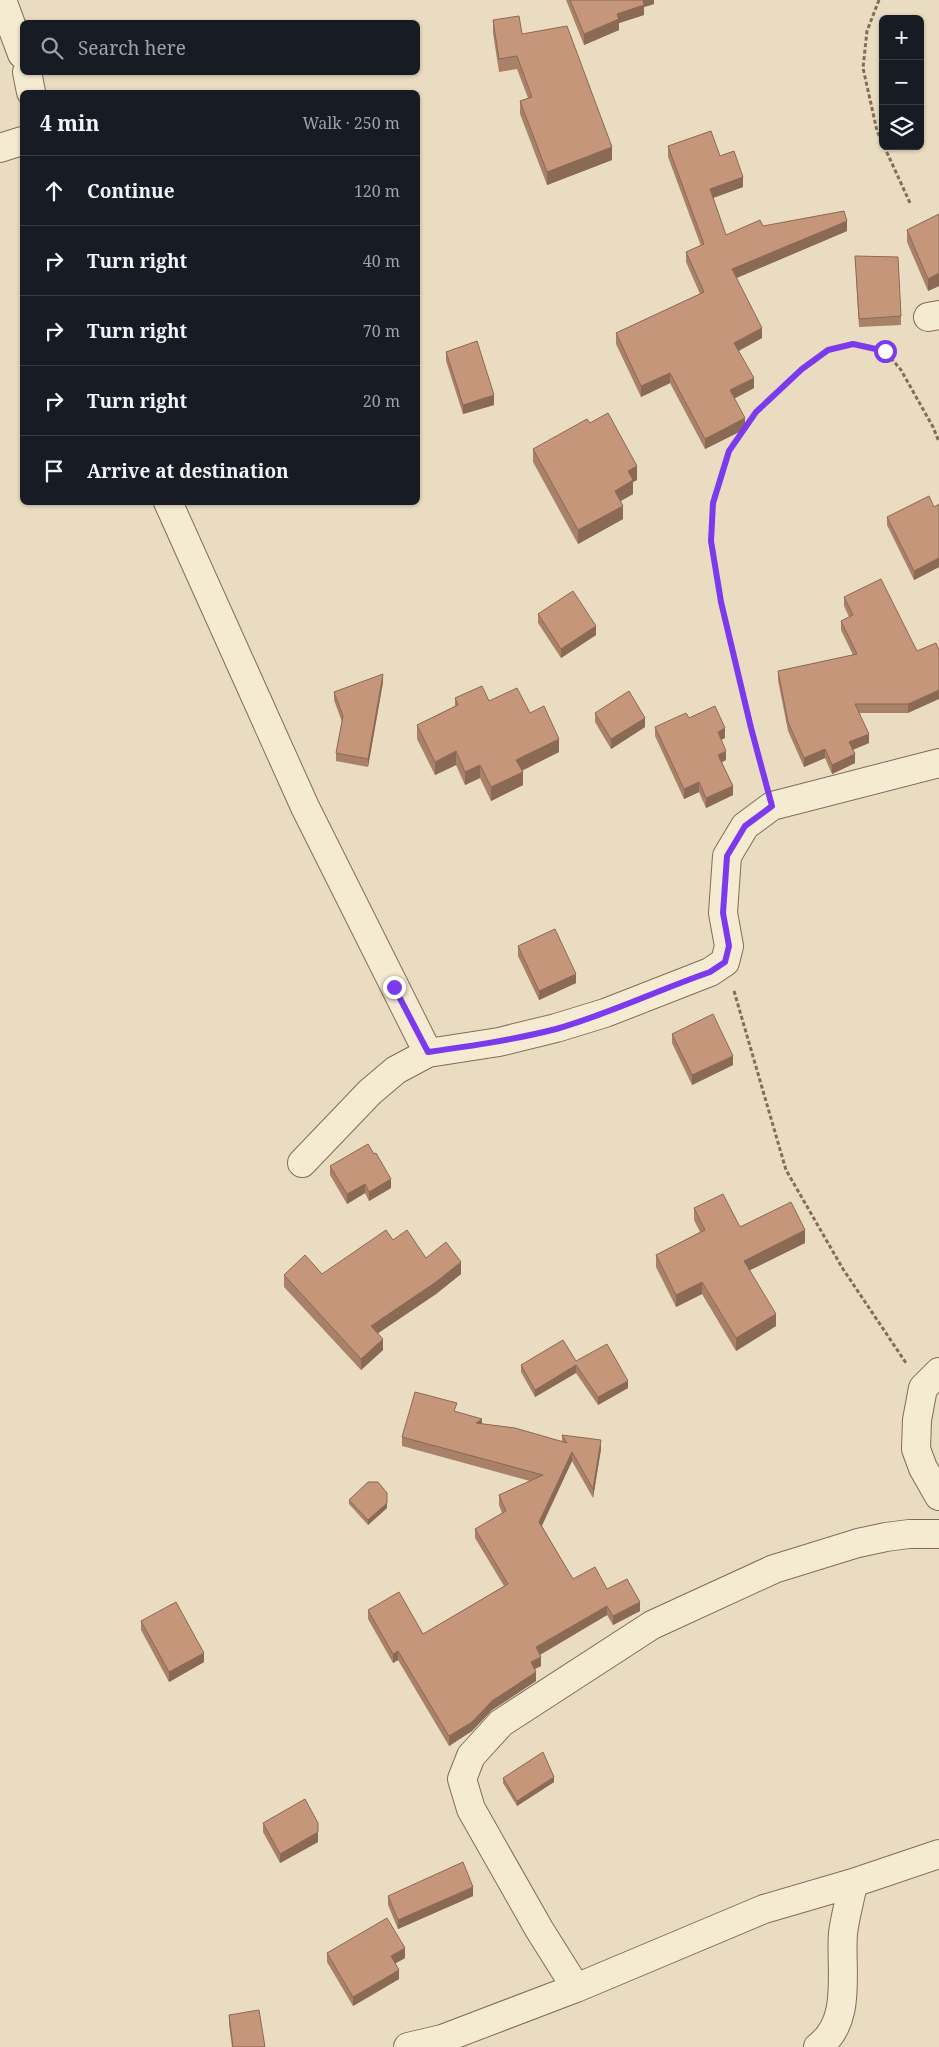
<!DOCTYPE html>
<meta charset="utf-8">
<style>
body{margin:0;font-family:"Noto Serif",serif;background:#20242c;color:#f1f3f6}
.controls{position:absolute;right:15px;top:15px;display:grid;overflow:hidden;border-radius:8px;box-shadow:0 1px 4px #0004}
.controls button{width:45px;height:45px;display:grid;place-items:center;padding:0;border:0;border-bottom:1px solid #363941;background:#171b24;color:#f1f3f6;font:25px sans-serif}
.stop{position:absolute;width:15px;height:15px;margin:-11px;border:4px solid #7c3aed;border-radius:50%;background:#fff}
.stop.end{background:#7c3aed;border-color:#fff;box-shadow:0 1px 5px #0008}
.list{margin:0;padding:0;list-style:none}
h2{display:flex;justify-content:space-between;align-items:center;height:65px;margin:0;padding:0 20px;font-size:21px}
h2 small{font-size:16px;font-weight:400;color:#9ea1a6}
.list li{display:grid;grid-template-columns:32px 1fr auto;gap:15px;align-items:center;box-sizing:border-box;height:70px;padding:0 20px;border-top:1px solid #363941}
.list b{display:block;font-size:19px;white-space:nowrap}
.list em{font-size:16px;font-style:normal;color:#9ea1a6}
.icon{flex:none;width:28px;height:28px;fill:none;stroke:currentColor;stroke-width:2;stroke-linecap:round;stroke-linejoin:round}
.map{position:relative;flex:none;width:939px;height:2047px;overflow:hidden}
.search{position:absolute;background:#171b24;box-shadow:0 1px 4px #0004;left:20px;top:20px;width:400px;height:55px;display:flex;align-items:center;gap:12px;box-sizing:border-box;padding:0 18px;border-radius:8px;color:#9ea1a6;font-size:19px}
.panel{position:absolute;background:#171b24;box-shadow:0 1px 4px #0004;left:20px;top:90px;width:400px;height:415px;border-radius:8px}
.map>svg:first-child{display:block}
</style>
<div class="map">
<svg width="939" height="2047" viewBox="0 0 939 2047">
<rect width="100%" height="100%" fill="#e9dcc0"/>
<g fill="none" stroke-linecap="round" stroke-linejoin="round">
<g stroke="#816d59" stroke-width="30">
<path id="street" d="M 2,0 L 22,54
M 27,72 L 31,92
M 0,148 L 22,141
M 928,317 L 939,315
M 168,502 L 305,807 L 428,1053
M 302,1163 L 370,1092 L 396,1070 L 428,1053 L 499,1042 L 556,1028 L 605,1013 L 710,972 L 725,962 L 729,946 L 723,913 L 727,856 L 745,826 L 772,806 L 939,763
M 939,1372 L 923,1388 L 917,1420 L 916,1449 L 923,1468 L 939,1496
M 576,1988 L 539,1929 L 471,1809 L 462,1779 L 471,1756 L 501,1723 L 652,1625 L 774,1569 L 858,1543 L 886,1537 L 909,1534 L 939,1534
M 408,2047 L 442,2039 L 576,1988 L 764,1909 L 853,1883 L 939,1854
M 818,2047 C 853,2021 840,1971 843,1933 C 845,1917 850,1900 853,1883"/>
</g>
<path stroke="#816d59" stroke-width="3" stroke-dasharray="4 2.5" stroke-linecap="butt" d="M 879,0 L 867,31 L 863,68 L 877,131 L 883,143
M 884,146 L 910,203
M 765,778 L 721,602 L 711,541 L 713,503 L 729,451 L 756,412 L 802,369 L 827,350 L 853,344 L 885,351 L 901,370 L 933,427 L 939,442
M 734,991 L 786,1170 L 843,1269 L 906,1363"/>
<use href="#street" stroke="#f5ead2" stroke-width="28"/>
</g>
<path fill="#a98168" d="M 566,0 L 654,0 L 654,4 L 644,7 L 644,15 L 619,23 L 619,30 L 584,45 Z
M 493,20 L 522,34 L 612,160 L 547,185 L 520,114 L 520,101 L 528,98 L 517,69 L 499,72 L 493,33 Z
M 668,146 L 720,156 L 743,187 L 713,198 L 726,235 L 763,226 L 847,231 L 736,278 L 762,338 L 739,351 L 754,388 L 734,398 L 745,429 L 705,449 L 670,383 L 641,397 L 616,344 L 616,333 L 700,294 L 686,262 L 686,252 L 701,246 L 668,157 Z
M 939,214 L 939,286 L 928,291 L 907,242 L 907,230 Z
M 855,256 L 901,316 L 901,325 L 859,327 Z
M 446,352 L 494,405 L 463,414 L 446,361 Z
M 590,423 L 637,480 L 633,482 L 633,494 L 621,501 L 623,519 L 578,544 L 533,462 L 533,449 Z
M 939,504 L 939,567 L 914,580 L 887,525 L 887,517 L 934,507 Z
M 844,597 L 917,651 L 908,713 L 859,713 L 869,743 L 853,750 L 855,763 L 832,774 L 825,758 L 804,767 L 788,731 L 778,680 L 778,671 L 853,655 L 841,630 L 841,621 L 849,617 L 844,606 Z
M 538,614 L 596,635 L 561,658 L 538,623 Z
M 383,682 L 368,767 L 336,761 L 336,753 L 342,722 L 334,700 L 334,692 Z
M 455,698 L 489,701 L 530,713 L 559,752 L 522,771 L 523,785 L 491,801 L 480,778 L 465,785 L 456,765 L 435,775 L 417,739 L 417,725 L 455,706 Z
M 595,713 L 645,727 L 611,749 L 595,722 Z
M 689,718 L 725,738 L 721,740 L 726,760 L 722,762 L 733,795 L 706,808 L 699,792 L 684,799 L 655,736 L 655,727 Z
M 518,946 L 576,983 L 539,1000 L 518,956 Z
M 672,1034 L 733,1065 L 692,1085 L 672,1043 Z
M 330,1166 L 391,1188 L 369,1201 L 365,1193 L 347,1204 L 330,1175 Z
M 694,1208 L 740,1227 L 805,1243 L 750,1270 L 776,1326 L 736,1351 L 702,1294 L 676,1307 L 656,1267 L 656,1255 L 700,1232 L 694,1220 Z
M 393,1240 L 426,1258 L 461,1274 L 436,1294 L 378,1333 L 383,1350 L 361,1370 L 284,1287 L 284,1275 L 322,1274 Z
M 576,1361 L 628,1388 L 598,1405 L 576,1373 L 535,1397 L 521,1372 L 521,1365 Z
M 457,1412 L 482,1424 L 562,1441 L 562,1435 L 601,1449 L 593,1498 L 572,1461 L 542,1526 L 573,1579 L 607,1589 L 640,1611 L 613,1625 L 607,1615 L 540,1655 L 541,1666 L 535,1669 L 536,1681 L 492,1710 L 472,1731 L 449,1746 L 398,1660 L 393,1663 L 368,1619 L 368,1610 L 423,1634 L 504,1586 L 475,1538 L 475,1529 L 502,1513 L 499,1505 L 499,1495 L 530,1481 L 402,1446 L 402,1437 Z
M 349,1500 L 387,1508 L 368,1525 L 349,1504 Z
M 141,1621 L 204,1662 L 169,1682 L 141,1630 Z
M 503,1778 L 554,1782 L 517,1806 L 503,1783 Z
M 263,1823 L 318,1842 L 280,1863 L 263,1832 Z
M 388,1896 L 473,1896 L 398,1929 L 388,1905 Z
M 327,1953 L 405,1958 L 395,1963 L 399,1979 L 353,2006 L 327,1962 Z
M 229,2015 L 265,2047 L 232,2047 L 229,2024 Z"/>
<path fill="#8a6955" d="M 642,0 L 654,0 L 654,4 L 644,7 L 644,15 L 619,23 L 619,30 L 584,45 L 584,34 L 617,14 Z
M 612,147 L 612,160 L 547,185 L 547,172 Z
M 743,177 L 743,187 L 710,199 L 710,189 Z
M 847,221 L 847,231 L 732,280 L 732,269 Z
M 939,273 L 939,286 L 928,291 L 928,279 Z
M 762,328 L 762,338 L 734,353 L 734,343 Z
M 670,373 L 670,383 L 641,397 L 641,386 Z
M 754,378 L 754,388 L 730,401 L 730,390 Z
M 494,395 L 494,405 L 463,414 L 463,405 Z
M 745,418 L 745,429 L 705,449 L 705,439 Z
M 637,466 L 637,480 L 633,482 L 633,494 L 615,504 L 615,491 L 628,471 Z
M 623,506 L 623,519 L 578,544 L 578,530 Z
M 939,558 L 939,567 L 914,580 L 914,571 Z
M 596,626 L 596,635 L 561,658 L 561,649 Z
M 383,674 L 383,682 L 368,767 L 368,759 Z
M 939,690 L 939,699 L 908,713 L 908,704 Z
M 645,718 L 645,727 L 611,749 L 611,739 Z
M 725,728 L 725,738 L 718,741 L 718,732 Z
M 869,734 L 869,743 L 849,751 L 849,742 Z
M 559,739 L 559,752 L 516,773 L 516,760 Z
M 825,749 L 825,758 L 804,767 L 804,758 Z
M 456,751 L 456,765 L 435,775 L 435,762 Z
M 726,751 L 726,760 L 718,764 L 718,755 Z
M 855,754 L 855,763 L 832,774 L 832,765 Z
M 480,765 L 480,778 L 465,785 L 465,772 Z
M 523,772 L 523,785 L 491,801 L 491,787 Z
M 699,782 L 699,792 L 684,799 L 684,789 Z
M 733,786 L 733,795 L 706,808 L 706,798 Z
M 576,974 L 576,983 L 539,1000 L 539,991 Z
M 733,1056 L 733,1065 L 692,1085 L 692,1075 Z
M 391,1179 L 391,1188 L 369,1201 L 369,1192 Z
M 365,1184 L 365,1193 L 347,1204 L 347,1194 Z
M 805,1230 L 805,1243 L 744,1273 L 744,1261 Z
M 461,1262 L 461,1274 L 436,1294 L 371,1338 L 371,1326 Z
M 702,1282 L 702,1294 L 676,1307 L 676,1295 Z
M 776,1314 L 776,1326 L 736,1351 L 736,1338 Z
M 383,1339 L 383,1350 L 361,1370 L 361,1359 Z
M 576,1365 L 576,1373 L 535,1397 L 535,1390 Z
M 628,1381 L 628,1388 L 598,1405 L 598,1397 Z
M 482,1419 L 482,1428 L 476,1423 Z
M 601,1440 L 601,1449 L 593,1498 L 593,1489 Z
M 572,1452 L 572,1461 L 539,1531 L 539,1522 Z
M 387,1503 L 387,1508 L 368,1525 L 368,1520 Z
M 640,1602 L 640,1611 L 613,1625 L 613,1616 Z
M 607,1606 L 607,1615 L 536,1657 L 536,1647 Z
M 398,1651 L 398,1660 L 393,1663 L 393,1654 Z
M 204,1653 L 204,1662 L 169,1682 L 169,1672 Z
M 541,1657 L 541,1666 L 531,1671 L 531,1662 Z
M 536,1672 L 536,1681 L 492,1710 L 472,1731 L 449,1746 L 449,1736 L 492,1701 Z
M 554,1777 L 554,1782 L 517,1806 L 517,1801 Z
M 318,1832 L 318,1842 L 280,1863 L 280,1854 Z
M 473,1887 L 473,1896 L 398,1929 L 398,1920 Z
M 405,1948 L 405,1958 L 391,1966 L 391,1956 Z
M 399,1970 L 399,1979 L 353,2006 L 353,1997 Z"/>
<path fill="#c59679" stroke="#8a6955" d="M 570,0 L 643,0 L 644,5 L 617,14 L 619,19 L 584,34 Z
M 519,16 L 522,34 L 567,26 L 612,147 L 547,172 L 520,101 L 532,97 L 517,56 L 499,59 L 493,20 Z
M 711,131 L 720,156 L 734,151 L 743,177 L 710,189 L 726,235 L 760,220 L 763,226 L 844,211 L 847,221 L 732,269 L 762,328 L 734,343 L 754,378 L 730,390 L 745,418 L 705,439 L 670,373 L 641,386 L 616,333 L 704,292 L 686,252 L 704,244 L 668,146 Z
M 939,214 L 939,273 L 928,279 L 907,230 Z
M 855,256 L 898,257 L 901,316 L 859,319 Z
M 477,341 L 494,395 L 463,405 L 446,352 Z
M 608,413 L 637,466 L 628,471 L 633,480 L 615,491 L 623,506 L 578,530 L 533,449 L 587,419 L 590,423 Z
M 929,496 L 934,507 L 939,504 L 939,558 L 914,571 L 887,517 Z
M 881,579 L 917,651 L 936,643 L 939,650 L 939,690 L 908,704 L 855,704 L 869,734 L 849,742 L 855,754 L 832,765 L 825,749 L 804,758 L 788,722 L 778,671 L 857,654 L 841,621 L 853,615 L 844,597 Z
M 573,591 L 596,626 L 561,649 L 538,614 Z
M 383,674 L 368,759 L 336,753 L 343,716 L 334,692 Z
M 482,686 L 489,701 L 517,688 L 530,713 L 544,706 L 559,739 L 516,760 L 523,772 L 491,787 L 480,765 L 465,772 L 456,751 L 435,762 L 417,725 L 458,705 L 455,698 Z
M 629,691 L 645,718 L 611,739 L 595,713 Z
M 715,706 L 725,728 L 718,732 L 726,751 L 718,755 L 733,786 L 706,798 L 699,782 L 684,789 L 655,727 L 686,713 L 689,718 Z
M 555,929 L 576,974 L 539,991 L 518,946 Z
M 713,1014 L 733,1056 L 692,1075 L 672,1034 Z
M 368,1144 L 374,1154 L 376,1153 L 391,1179 L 369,1192 L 365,1184 L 347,1194 L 330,1166 Z
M 723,1194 L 740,1227 L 791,1202 L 805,1230 L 744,1261 L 776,1314 L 736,1338 L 702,1282 L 676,1295 L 656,1255 L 705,1230 L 694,1208 Z
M 386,1230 L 393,1240 L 407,1230 L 426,1258 L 446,1242 L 461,1262 L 436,1282 L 371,1326 L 383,1339 L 361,1359 L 284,1275 L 305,1255 L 322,1274 Z
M 563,1340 L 576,1361 L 607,1344 L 628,1381 L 598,1397 L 576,1365 L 535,1390 L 521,1365 Z
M 415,1392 L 457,1403 L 454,1411 L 482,1419 L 476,1423 L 515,1428 L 567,1443 L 562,1435 L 601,1440 L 593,1489 L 572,1452 L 539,1522 L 573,1579 L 595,1567 L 607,1589 L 627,1579 L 640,1602 L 613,1616 L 607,1606 L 536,1647 L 541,1657 L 531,1662 L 536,1672 L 492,1701 L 472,1722 L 449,1736 L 398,1651 L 393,1654 L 368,1610 L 399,1592 L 423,1634 L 508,1584 L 475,1529 L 506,1511 L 499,1495 L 543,1475 L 402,1437 Z
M 368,1482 L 378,1482 L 387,1493 L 387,1503 L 368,1520 L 349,1500 Z
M 176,1602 L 204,1653 L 169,1672 L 141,1621 Z
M 543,1752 L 554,1777 L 517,1801 L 503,1778 Z
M 305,1799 L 318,1823 L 318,1832 L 280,1854 L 263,1823 Z
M 463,1862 L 473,1887 L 398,1920 L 388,1896 Z
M 387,1918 L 405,1948 L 391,1956 L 399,1970 L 353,1997 L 327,1953 Z
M 259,2010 L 265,2047 L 233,2047 L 229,2015 Z"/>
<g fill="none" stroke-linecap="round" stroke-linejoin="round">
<path stroke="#7c3aed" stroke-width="6" d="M 394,987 L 428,1052 C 471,1046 513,1040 556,1029 C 609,1014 658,990 710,972 L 725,962 L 729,946 L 723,913 L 727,856 L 745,826 L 772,806 L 751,728 L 721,602 L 711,541 L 713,503 L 729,451 L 756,412 L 802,369 L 828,350 L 853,344 L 885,351"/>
</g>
</svg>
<div class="controls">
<button>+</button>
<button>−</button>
<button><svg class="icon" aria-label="layers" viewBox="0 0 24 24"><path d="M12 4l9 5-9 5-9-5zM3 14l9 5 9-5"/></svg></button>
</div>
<div class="stop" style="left:885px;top:351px"></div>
<div class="stop end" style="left:394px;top:987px"></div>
<div class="search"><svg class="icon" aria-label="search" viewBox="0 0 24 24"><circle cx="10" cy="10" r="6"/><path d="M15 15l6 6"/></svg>Search here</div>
<section class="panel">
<h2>4 min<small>Walk · 250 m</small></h2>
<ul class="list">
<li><svg class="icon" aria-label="ahead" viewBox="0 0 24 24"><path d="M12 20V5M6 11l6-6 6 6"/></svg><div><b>Continue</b></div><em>120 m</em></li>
<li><svg class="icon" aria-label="right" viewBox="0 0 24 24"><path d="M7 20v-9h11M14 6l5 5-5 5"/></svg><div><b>Turn right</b></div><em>40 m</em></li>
<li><svg class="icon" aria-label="right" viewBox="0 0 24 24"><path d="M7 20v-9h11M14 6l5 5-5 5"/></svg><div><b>Turn right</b></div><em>70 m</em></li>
<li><svg class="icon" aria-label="right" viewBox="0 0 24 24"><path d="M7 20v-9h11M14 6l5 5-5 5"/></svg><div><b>Turn right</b></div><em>20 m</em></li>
<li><svg class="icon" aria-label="arrive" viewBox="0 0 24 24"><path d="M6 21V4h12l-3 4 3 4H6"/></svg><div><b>Arrive at destination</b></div></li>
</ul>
</section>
</div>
